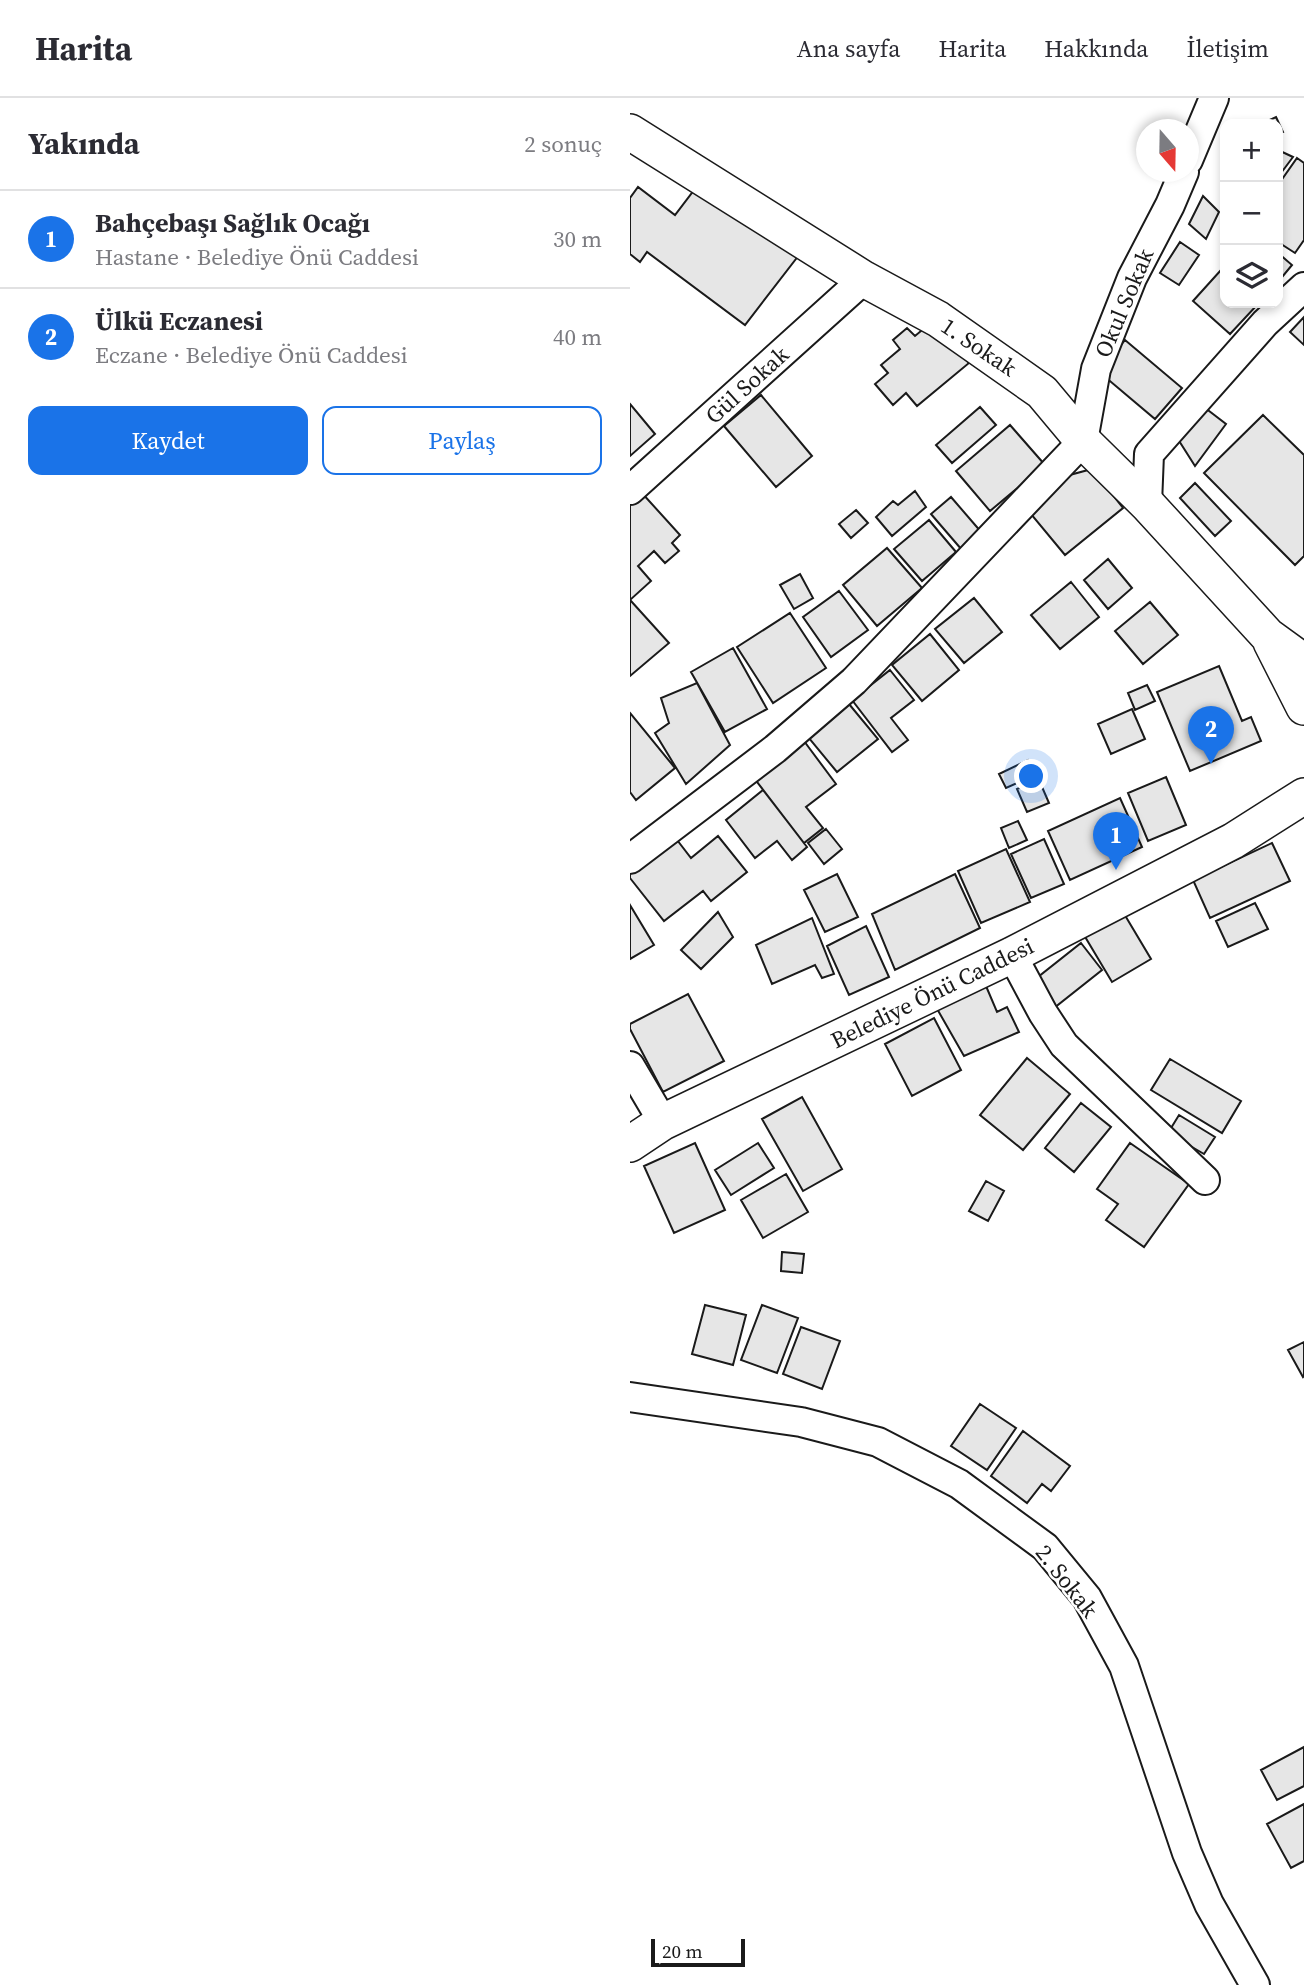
<!DOCTYPE html>
<html lang="tr">
<meta charset="utf-8">
<style>
body{margin:0;font-family:"Source Serif 4",serif;background:#f7f7f7;color:#2b2b33}
.controls{position:absolute;right:21px;top:21px;display:grid;overflow:hidden;border-radius:14px;box-shadow:0 4px 10px #0003}
.controls button{width:63px;height:63px;display:grid;place-items:center;padding:0;border:0;border-bottom:2px solid #e1e1e2;background:#fff;color:#2b2b33;font:35px sans-serif}
.compass{position:absolute;left:506px;top:21px;width:63px;height:63px;border-radius:50%;background:#fff;box-shadow:0 4px 10px #0003;rotate:160deg}
.scale{position:absolute;left:21px;bottom:18px;width:94px;box-sizing:border-box;padding-left:7px;border:4px solid #1a1a1a;border-top:0;font-size:19px;line-height:24px;white-space:nowrap;color:#1a1a1a;-webkit-text-stroke:5px #fff;paint-order:stroke}
.you{position:absolute;left:402px;top:679px;width:24px;height:24px;margin:-18px;border:5px solid #fff;border-radius:50%;background:#1a73e8;box-shadow:0 0 0 10px #1a73e833}
.badge{display:grid;place-items:center;width:46px;height:46px;border-radius:50%;background:#1a73e8;color:#fff;font-size:23px;font-weight:700}
.pin{position:absolute;translate:-50% -58px;filter:drop-shadow(0 2px 4px #0008)}
.pin::after{content:'';position:absolute;top:37px;width:24px;height:21px;background:inherit;clip-path:polygon(0 0,100% 0,50% 100%)}
.list{margin:0;padding:0;list-style:none}
h2{display:flex;justify-content:space-between;align-items:center;height:91px;margin:0;padding:0 28px;font-size:30px}
h2 small{font-size:23px;font-weight:400;color:#7c7c81}
.list li{display:grid;grid-template-columns:46px 1fr auto;gap:21px;align-items:center;box-sizing:border-box;height:98px;padding:0 28px;border-top:2px solid #e1e1e2}
.list b{display:block;font-size:26px;white-space:nowrap}
.list p{margin:0;font-size:23px;white-space:nowrap;color:#7c7c81}
.list em{font-size:23px;font-style:normal;color:#7c7c81}
.actions{display:flex;gap:14px;padding:21px 28px}
.actions a{flex:1;padding:16px 0;border:2px solid #1a73e8;border-radius:14px;text-align:center;font-size:24px;color:#1a73e8}
.actions .main{background:#1a73e8;color:#fff}
.icon{flex:none;width:38px;height:38px;fill:none;stroke:currentColor;stroke-width:2;stroke-linecap:round;stroke-linejoin:round}
.map{position:relative;flex:none;width:674px;height:1887px;overflow:hidden}
header{display:flex;align-items:center;gap:42px;box-sizing:border-box;height:98px;padding:0 35px;background:#fff;border-bottom:2px solid #e1e1e2}
header strong{font-size:33px}
nav{display:flex;gap:38px;margin-inline-start:auto;font-size:24px}
main{display:flex}
aside{flex:1;background:#fff}
.map>svg:first-child{display:block}
</style>
<header>
<strong>Harita</strong>
<nav><a>Ana sayfa</a><a>Harita</a><a>Hakkında</a><a>İletişim</a></nav>
</header>
<main>
<aside>
<h2>Yakında<small>2 sonuç</small></h2>
<ul class="list">
<li><span class="badge">1</span><div><b>Bahçebaşı Sağlık Ocağı</b><p>Hastane · Belediye Önü Caddesi</p></div><em>30 m</em></li>
<li><span class="badge">2</span><div><b>Ülkü Eczanesi</b><p>Eczane · Belediye Önü Caddesi</p></div><em>40 m</em></li>
</ul>
<div class="actions"><a class="main">Kaydet</a><a>Paylaş</a></div>
</aside>
<div class="map">
<svg width="674" height="1887" viewBox="0 0 674 1887">
<rect width="100%" height="100%" fill="#fff"/>
<path fill="#e6e6e6" stroke="#1a1a1a" stroke-width="2" d="M 646,19 L 653,34 L 648,36 L 648,26 L 631,26 Z
M 648,52 L 663,59 L 648,79 Z
M 667,60 L 674,65 L 674,142 L 665,155 L 648,144 L 648,87 Z
M 71,83 L 169,157 L 115,227 L 17,154 L 10,164 L 0,156 L 0,100 L 8,89 L 45,117 Z
M 573,98 L 589,114 L 576,141 L 559,126 Z
M 550,144 L 569,157 L 549,187 L 530,175 Z
M 648,155 L 662,167 L 648,184 Z
M 591,172 L 595,176 L 595,205 L 628,206 L 600,236 L 563,203 Z
M 674,219 L 674,247 L 660,234 Z
M 303,223 L 339,265 L 287,308 L 276,295 L 263,307 L 245,286 L 258,275 L 251,267 L 270,251 L 263,242 L 277,230 L 285,238 Z
M 495,242 L 552,290 L 525,321 L 468,273 Z
M 131,297 L 182,358 L 146,389 L 94,328 Z
M 0,306 L 25,336 L 0,358 Z
M 570,306 L 596,326 L 565,368 L 546,338 Z
M 350,309 L 366,327 L 322,365 L 306,347 Z
M 633,317 L 674,357 L 674,458 L 665,467 L 574,375 Z
M 380,327 L 415,367 L 360,413 L 326,373 Z
M 462,371 L 493,410 L 435,457 L 396,410 L 436,378 Z
M 565,385 L 601,423 L 585,438 L 550,400 Z
M 285,393 L 296,409 L 262,438 L 246,419 L 263,403 L 268,407 Z
M 11,394 L 50,437 L 42,445 L 49,453 L 35,465 L 24,453 L 8,468 L 21,483 L 0,502 L 0,404 Z
M 321,399 L 352,435 L 332,452 L 301,416 Z
M 226,412 L 238,425 L 221,440 L 209,426 Z
M 299,422 L 326,454 L 292,483 L 264,451 Z
M 257,450 L 292,490 L 247,528 L 213,487 Z
M 478,461 L 502,490 L 478,511 L 454,482 Z
M 170,476 L 183,500 L 164,511 L 150,487 Z
M 441,484 L 469,519 L 430,551 L 401,517 Z
M 209,493 L 238,532 L 201,559 L 173,519 Z
M 344,500 L 372,534 L 334,565 L 305,531 Z
M 1,503 L 39,545 L 0,578 L 0,504 Z
M 520,504 L 548,537 L 513,566 L 485,533 Z
M 160,515 L 196,570 L 143,605 L 107,549 Z
M 300,536 L 329,572 L 292,603 L 262,567 Z
M 103,550 L 137,611 L 95,634 L 61,574 Z
M 589,568 L 612,623 L 621,619 L 631,643 L 560,673 L 527,594 Z
M 260,572 L 284,602 L 261,620 L 278,642 L 262,654 L 222,602 Z
M 67,585 L 100,647 L 56,686 L 25,635 L 39,625 L 31,600 Z
M 517,587 L 525,603 L 505,612 L 498,595 Z
M 219,606 L 248,641 L 207,674 L 178,639 Z
M 502,611 L 515,641 L 481,656 L 468,626 Z
M 0,615 L 45,670 L 6,702 L 0,694 Z
M 174,643 L 206,686 L 176,709 L 193,730 L 174,745 L 124,680 Z
M 398,662 L 405,677 L 376,690 L 369,676 Z
M 536,679 L 556,727 L 518,743 L 498,695 Z
M 409,682 L 419,705 L 397,714 L 387,691 Z
M 133,692 L 177,749 L 162,762 L 147,743 L 125,760 L 96,722 Z
M 490,700 L 512,749 L 440,782 L 418,733 Z
M 388,723 L 397,742 L 379,750 L 371,730 Z
M 196,731 L 212,751 L 194,766 L 178,745 Z
M 44,738 L 61,760 L 88,738 L 117,774 L 81,803 L 73,793 L 34,823 L 0,780 L 0,773 Z
M 414,741 L 434,786 L 401,800 L 381,756 Z
M 642,745 L 660,783 L 580,820 L 563,782 Z
M 376,751 L 400,804 L 351,825 L 328,773 Z
M 207,776 L 228,819 L 195,834 L 174,792 Z
M 325,776 L 350,830 L 265,872 L 242,816 Z
M 625,805 L 638,831 L 598,849 L 586,823 Z
M 0,807 L 24,847 L 0,861 Z
M 88,814 L 103,839 L 71,871 L 51,852 Z
M 493,814 L 521,861 L 482,884 L 454,837 Z
M 182,820 L 204,876 L 192,880 L 185,867 L 142,886 L 126,847 Z
M 236,828 L 259,879 L 219,897 L 197,848 Z
M 451,845 L 472,872 L 424,910 L 403,883 Z
M 356,888 L 367,914 L 377,909 L 389,934 L 334,958 L 306,909 Z
M 58,896 L 94,963 L 33,994 L 0,931 L 0,926 Z
M 304,920 L 331,972 L 282,998 L 255,946 Z
M 397,960 L 440,996 L 393,1052 L 350,1017 Z
M 540,961 L 611,1003 L 592,1035 L 521,992 Z
M 172,999 L 212,1071 L 173,1093 L 132,1021 Z
M 451,1005 L 481,1029 L 444,1074 L 415,1050 Z
M 549,1017 L 585,1039 L 574,1056 L 538,1035 Z
M 65,1045 L 95,1112 L 44,1135 L 14,1068 Z
M 128,1045 L 144,1070 L 101,1097 L 85,1072 Z
M 500,1045 L 559,1086 L 514,1149 L 476,1122 L 488,1106 L 467,1091 Z
M 156,1076 L 178,1114 L 133,1140 L 111,1102 Z
M 356,1083 L 374,1093 L 358,1123 L 339,1113 Z
M 152,1154 L 174,1156 L 172,1175 L 151,1173 Z
M 75,1207 L 116,1217 L 103,1267 L 62,1256 Z
M 132,1207 L 168,1220 L 147,1275 L 111,1262 Z
M 171,1229 L 210,1243 L 192,1291 L 153,1276 Z
M 674,1244 L 674,1278 L 673,1279 L 658,1252 Z
M 350,1306 L 386,1330 L 357,1372 L 321,1348 Z
M 393,1333 L 440,1368 L 421,1393 L 412,1386 L 397,1405 L 361,1378 Z
M 674,1649 L 674,1688 L 647,1702 L 631,1672 Z
M 674,1706 L 674,1763 L 661,1770 L 637,1726 Z"/>
<g fill="none" stroke-linecap="round" stroke-linejoin="round">
<g stroke="#1a1a1a" stroke-width="32">
<path id="minor" d="M 558,62 L 584,0
M 0,392 L 234,181
M 517,406 L 519,356 L 635,225 L 674,189
M 0,761 L 145,651 L 224,583 L 453,343 L 466,271 L 502,180 L 540,107 L 554,74
M 382,857 L 413,915 L 434,947 L 575,1082
M 0,968 L 33,1024
M 0,1299 L 171,1324 L 248,1344 L 329,1386 L 415,1449 L 457,1500 L 494,1568 L 557,1755 L 579,1806 L 625,1887"/>
</g>
<g stroke="#1a1a1a" stroke-width="38">
<path id="tertiary" d="M 0,34 L 234,181 L 308,221 L 412,294 L 453,343 L 517,406 L 638,538 L 674,564
M 641,544 L 674,609
M 0,1046 L 33,1024 L 382,857 L 603,743 L 674,698"/>
</g>
<use href="#minor" stroke="#fff" stroke-width="28"/>
<use href="#tertiary" stroke="#fff" stroke-width="35"/>
</g>
<g text-anchor="middle" dominant-baseline="central" stroke-width="5" stroke-linejoin="round" paint-order="stroke">
<g font-size="23" fill="#1a1a1a" stroke="#fff">
<text transform="translate(494 205) rotate(-67)">Okul Sokak</text>
<text transform="translate(349 249) rotate(34)">1. Sokak</text>
<text transform="translate(117 287) rotate(-42)">Gül Sokak</text>
<text transform="translate(302 895) rotate(-26)">Belediye Önü Caddesi</text>
<text transform="translate(437 1483) rotate(52)">2. Sokak</text>
</g>
</g>
</svg>
<div class="controls">
<button>+</button>
<button>−</button>
<button><svg class="icon" aria-label="layers" viewBox="0 0 24 24"><path d="M12 4l9 5-9 5-9-5zM3 14l9 5 9-5"/></svg></button>
</div>
<svg class="compass" viewBox="-18 -18 36 36"><path d="M0-13l5 13h-10z" fill="#e53935"/><path d="M0 13l5-13h-10z" fill="#7c7c81"/></svg>
<div class="scale">20 m</div>
<div class="you"></div>
<div class="pin badge" style="left:486px;top:772px">1</div>
<div class="pin badge" style="left:581px;top:666px">2</div>
</div>
</main>
